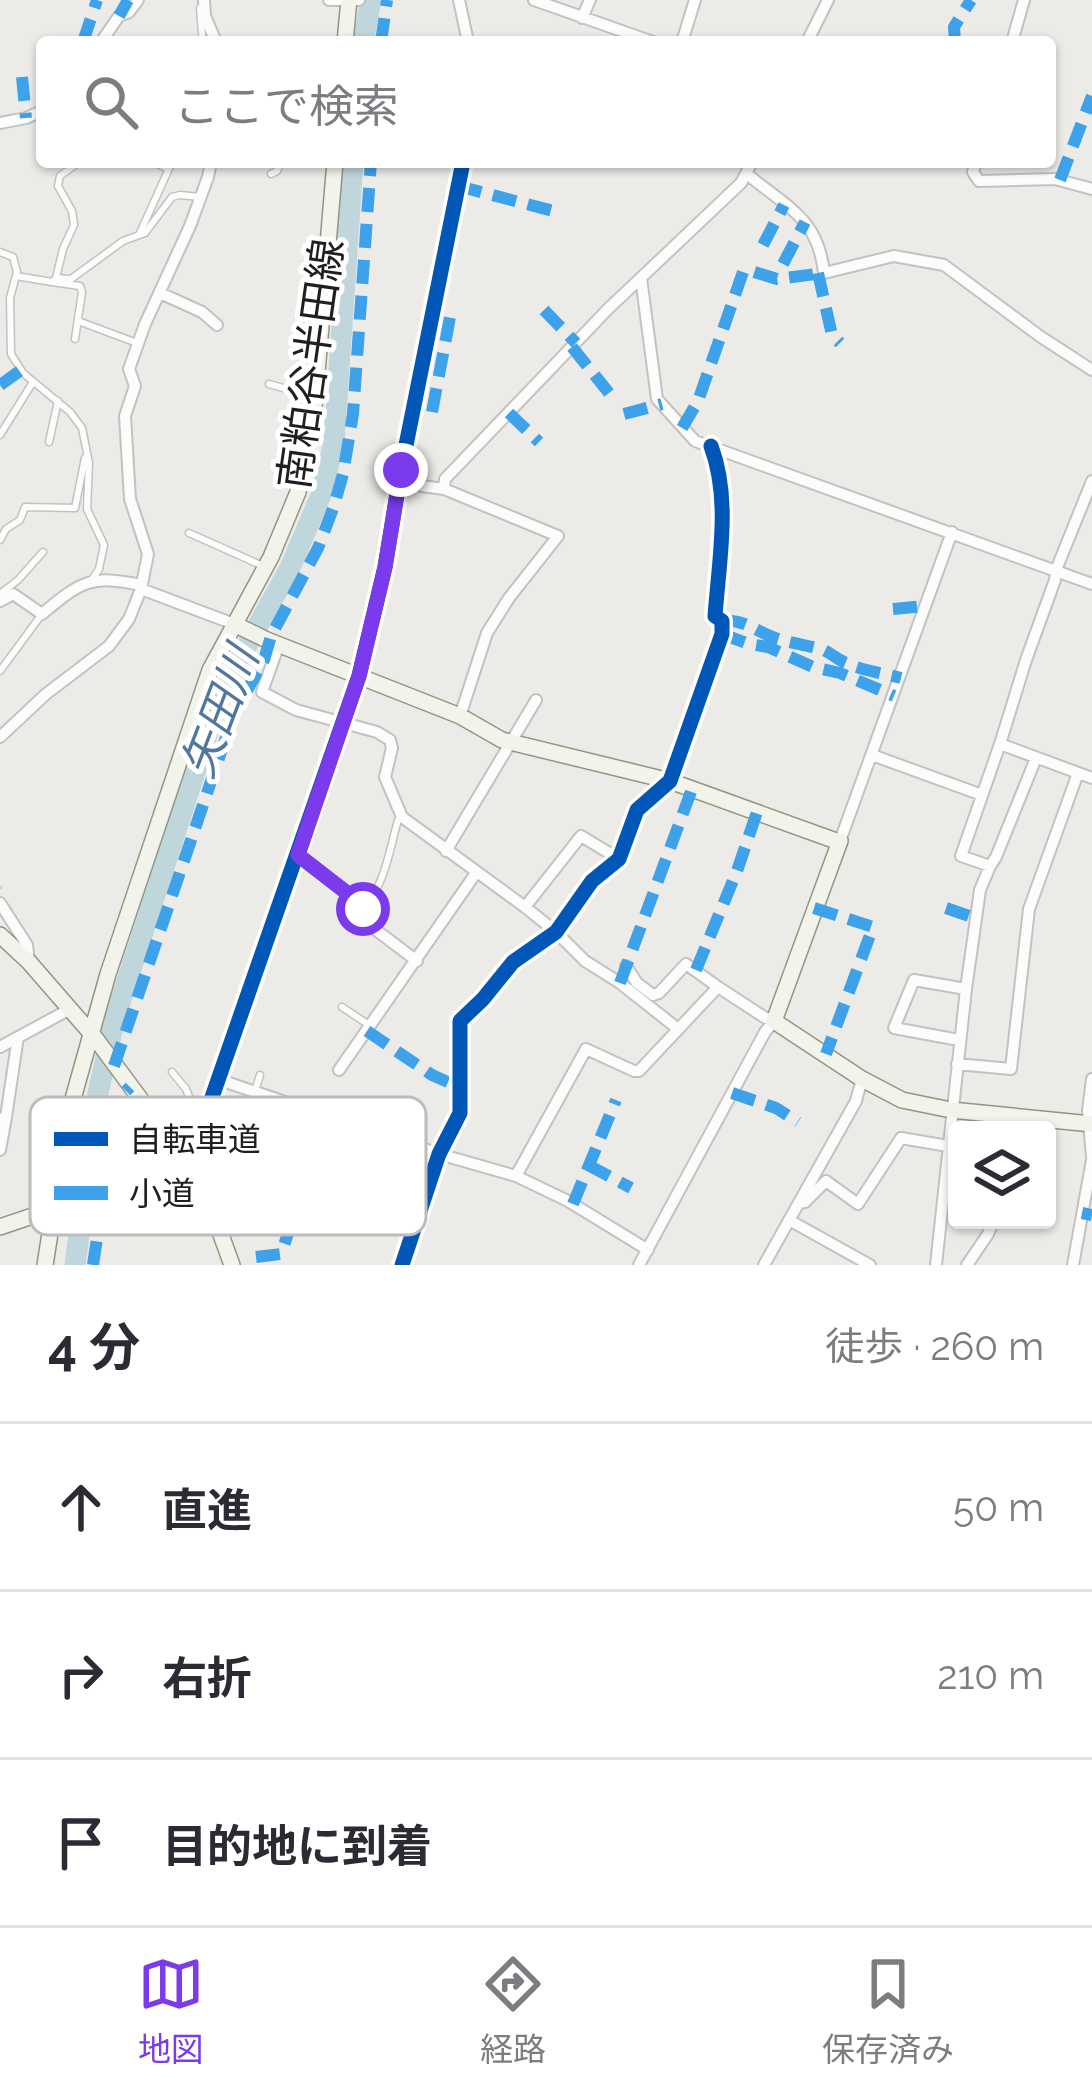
<!DOCTYPE html>
<html lang="ja">
<meta charset="utf-8">
<style>
body{margin:0;font-family:Raleway,"Noto Sans JP",sans-serif;background:#f2f2f3;color:#2b2b33}
.controls{position:absolute;right:36px;bottom:36px;display:grid;overflow:hidden;border-radius:12px;box-shadow:0 3px 9px #0004}
.controls button{width:108px;height:108px;display:grid;place-items:center;padding:0;border:0;border-bottom:3px solid #e1e1e2;background:#fff;color:#2b2b33;font:60px sans-serif}
.stop{position:absolute;width:36px;height:36px;margin:-27px;border:9px solid #7c3aed;border-radius:50%;background:#fff}
.stop.end{background:#7c3aed;border-color:#fff;box-shadow:0 3px 12px #0008}
.list{margin:0;padding:0;list-style:none}
h2{display:flex;justify-content:space-between;align-items:center;height:156px;margin:0;padding:0 48px;font-size:51px}
h2 small{font-size:39px;font-weight:400;color:#7c7c81}
.list li{display:grid;grid-template-columns:78px 1fr auto;gap:36px;align-items:center;box-sizing:border-box;height:168px;padding:0 48px;border-top:3px solid #e1e1e2}
.list b{display:block;font-size:45px;white-space:nowrap}
.list em{font-size:39px;font-style:normal;color:#7c7c81}
.icon{flex:none;width:66px;height:66px;fill:none;stroke:currentColor;stroke-width:2;stroke-linecap:round;stroke-linejoin:round}
.map{position:relative;flex:none;width:1092px;height:1265px;overflow:hidden}
.search{position:absolute;background:#fff;box-shadow:0 3px 9px #0004;left:36px;right:36px;top:36px;height:132px;display:flex;align-items:center;gap:30px;box-sizing:border-box;padding:0 42px;border-radius:12px;color:#7c7c81;font-size:45px}
.sheet{height:660px;background:#fff}
nav{display:flex;justify-content:space-around;align-items:center;box-sizing:border-box;height:168px;border-top:3px solid #e1e1e2;background:#fff;font-size:33px;color:#7c7c81}
nav a{display:grid;justify-items:center;gap:6px}
nav .on{color:#7c3aed}
.map>svg:first-child{display:block}
</style>
<div class="map">
<svg width="1092" height="1265" viewBox="0 0 1092 1265">
<rect width="100%" height="100%" fill="#edebe8"/>
<g fill="none" stroke-linecap="round" stroke-linejoin="round">
<path stroke="#bfd6dd" stroke-width="3" d="M 0,887 L 1,888"/>
<path stroke="#bfd6dd" stroke-width="21" d="M 363,42 L 371,0
M 75,1265 L 98,1093 L 115,1018 L 221,692 L 290,568 L 321,495 L 334,442 L 353,162"/>
<g stroke="#c3c2c0" stroke-width="9">
<path id="lane" d="M 200,8 L 202,34
M 154,162 L 168,169
M 271,174 L 277,171 L 281,162
M 139,235 L 172,162
M 0,252 L 13,257 L 17,272 L 10,298 L 11,354 L 23,373 L 70,412 L 82,428 L 89,463 L 87,509 L 104,545 L 99,569 L 93,578
M 16,276 L 52,282 L 56,278 L 71,279 L 123,241 L 145,233 L 172,197 L 180,195 L 200,197
M 56,278 L 63,249 L 74,225 L 72,211 L 58,186 L 60,176 L 79,162
M 52,282 L 80,286 L 82,292 L 75,339
M 78,321 L 137,343
M 269,384 L 312,396
M 0,435 L 33,382
M 49,442 L 58,401
M 189,533 L 263,566
M 0,540 L 6,529 L 20,520 L 25,507 L 75,508 L 85,458
M 0,594 L 18,580 L 43,552
M 0,671 L 42,614
M 363,909 C 386,883 389,851 398,820 L 402,817
M 342,1007 L 369,1025
M 172,1072 L 186,1089 L 198,1119 L 203,1123
M 255,1091 L 260,1075"/>
</g>
<g stroke="#c3c2c0" stroke-width="14">
<path id="street" d="M 204,0 L 205,16 L 216,42
M 329,0 L 359,0
M 459,0 L 468,42
M 534,0 L 653,42
M 582,18 L 590,0
M 101,42 L 119,16 L 129,12 L 138,0
M 682,42 L 695,0
M 807,42 L 828,0
M 1012,42 L 1024,0
M 0,123 L 26,118 L 42,111
M 976,162 L 973,172 L 979,181 L 1055,179 L 1092,189
M 747,174 C 786,207 818,217 824,273 L 894,256 L 944,265 L 1041,337 L 1092,370
M 641,278 L 657,399 L 695,441 L 1092,584
M 160,293 L 202,312 L 217,325
M 401,470 L 422,486 L 444,489 L 445,479 L 608,309 L 741,183 L 752,162
M 444,489 L 558,536 L 509,598 L 487,633 L 460,716
M 141,589 L 234,624
M 0,601 L 13,594 L 42,614 C 80,582 91,574 141,585
M 279,644 L 262,692 L 296,710 L 377,732 L 390,740 L 392,748 L 385,777 L 402,817 L 525,907 L 556,932 L 585,961 L 620,983 L 678,1029
M 0,737 L 46,694 L 109,646 L 129,619 L 141,589 L 148,554 L 130,499 L 125,416 L 135,386 L 129,369 L 145,324 L 190,226 L 208,177 L 211,162
M 1000,744 L 1026,660 L 1055,580 L 1056,570 L 1092,481
M 872,755 L 982,795
M 840,841 L 952,532
M 446,851 L 536,700
M 298,855 L 360,903 L 372,927 L 417,961
M 990,866 L 996,857 L 1036,758
M 0,903 L 27,945 L 29,962
M 525,907 L 581,836 L 619,859
M 626,966 L 637,983 L 653,995 L 659,993 L 686,964 L 718,987
M 959,1040 L 894,1028 L 914,980 L 966,989
M 0,1047 L 70,1009
M 957,1064 L 1011,1069 L 1029,909 L 1078,773
M 339,1070 L 476,873
M 1092,1079 L 1088,1111 L 1092,1157
M 220,1080 L 439,1154 L 516,1176 L 568,1201 L 648,1250
M 0,1119 L 6,1117 L 18,1037
M 0,1150 L 6,1117
M 178,1150 L 191,1140 L 203,1123 L 359,676 L 385,567 L 401,470 L 463,162
M 516,1176 L 586,1049 L 634,1071 L 639,1071 L 718,987 L 764,1017 L 774,1021 L 765,1032 L 639,1265
M 799,1203 L 805,1202 L 826,1181 L 858,1204 L 901,1138 L 948,1146
M 789,1220 L 870,1265
M 402,1265 L 439,1154 L 460,1113 L 460,1021 L 483,999 L 513,962 L 556,932 L 592,881 L 619,859 L 637,810 L 670,781 L 722,634 L 722,621 L 715,616 C 719,560 731,499 711,446
M 764,1265 L 856,1101 L 862,1079
M 936,1265 L 966,989 L 980,890 L 990,866 L 961,856 L 1000,744 L 1092,778
M 967,1265 L 988,1234 L 994,1220
M 1073,1265 L 1092,1160"/>
</g>
<g stroke="#939582" stroke-width="18">
<path id="secondary" d="M 345,42 L 349,0
M 234,624 L 267,640 L 460,716 L 502,740 L 670,781 L 839,842
M 840,841 L 774,1021 L 862,1079 L 902,1100 L 951,1110 L 1092,1124
M 0,935 L 29,962 L 96,1039 L 178,1150 L 212,1210 L 232,1265
M 0,1227 L 53,1209
M 45,1265 L 69,1113 L 108,974 L 210,670 L 271,557 L 298,492 L 314,408 L 335,162"/>
</g>
<use href="#lane" stroke="#fcfcfc" stroke-width="6"/>
<use href="#street" stroke="#fcfcfc" stroke-width="10"/>
<use href="#secondary" stroke="#f2f3eb" stroke-width="15"/>
<path stroke="#3da2ea" stroke-width="12" stroke-dasharray="24 12" stroke-linecap="butt" d="M 119,16 L 128,0
M 83,42 L 97,0
M 381,42 L 387,0
M 955,42 L 954,27 L 971,0
M 22,77 L 26,118
M 1060,180 L 1092,96
M 458,186 L 561,213
M 763,245 L 784,205
M 783,264 L 805,222
M 818,273 L 832,335 L 840,343
M 544,310 L 576,343
M 572,347 L 609,393
M 0,385 L 21,370
M 432,412 L 451,312
M 509,413 L 539,442
M 624,414 L 662,404
M 682,428 L 698,401 L 743,272 L 748,270 L 777,279 L 824,273
M 893,609 L 926,606
M 722,621 C 745,619 755,631 775,638 C 790,643 806,645 821,649 C 830,652 836,659 846,663 C 864,671 882,673 901,678
M 722,634 L 749,644 L 768,647 L 813,667 L 840,673 L 894,696
M 814,908 L 873,927 L 826,1054
M 946,908 L 975,918
M 696,970 L 737,871 L 757,812
M 620,983 L 692,789
M 367,1031 L 432,1075 L 459,1087
M 114,1066 L 234,714 L 264,660 L 271,636 L 318,548 L 334,506 L 343,474 L 353,414 L 371,162
M 732,1093 L 776,1108 L 798,1122
M 588,1165 L 631,1188
M 573,1204 L 616,1100
M 1082,1213 L 1092,1215
M 256,1257 L 281,1254 L 328,1116
M 93,1265 L 108,1165 L 113,1109 L 116,1101 L 130,1087"/>
<g stroke="#fff" stroke-width="22">
<path id="cycleway" d="M 178,1150 L 191,1140 L 203,1123 L 359,676 L 385,567 L 401,470 L 463,162
M 402,1265 L 439,1154 L 460,1113 L 460,1021 L 483,999 L 513,962 L 556,932 L 592,881 L 619,859 L 637,810 L 670,781 L 722,634 L 722,621 L 715,616 C 719,560 731,499 711,446"/>
</g>
<use href="#cycleway" stroke="#0057b8" stroke-width="15"/>
</g>
<g fill="none" stroke-linecap="round" stroke-linejoin="round">
<path stroke="#7c3aed" stroke-width="15" d="M 363,909 L 360,903 L 298,855 L 359,676 L 385,567 L 401,470"/>
</g>
<g text-anchor="middle" dominant-baseline="central" stroke-width="10" stroke-linejoin="round" paint-order="stroke">
<g font-size="42" fill="#1f1f1f" stroke="#fff">
<text transform="translate(311 364) rotate(-82)">南粕谷半田線</text>
</g>
<g font-size="45" font-style="italic" fill="#52779e" stroke="#fff">
<text transform="translate(220 712) rotate(-69)">矢田川</text>
</g>
</g>
<rect x="30" y="1097" width="396" height="138" rx="18" fill="#fff" stroke="#bcbcbc" stroke-width="3"/>
<rect x="54" y="1132" width="54" height="14" fill="#0057b8"/>
<rect x="54" y="1186" width="54" height="14" fill="#3da2ea"/>
<g font-size="33" fill="#1f1f1f">
<text x="129" y="1151">自転車道</text>
<text x="129" y="1205">小道</text>
</g>
</svg>
<div class="controls">
<button><svg class="icon" aria-label="layers" viewBox="0 0 24 24"><path d="M12 4l9 5-9 5-9-5zM3 14l9 5 9-5"/></svg></button>
</div>
<div class="stop" style="left:363px;top:909px"></div>
<div class="stop end" style="left:401px;top:470px"></div>
<div class="search"><svg class="icon" aria-label="search" viewBox="0 0 24 24"><circle cx="10" cy="10" r="6"/><path d="M15 15l6 6"/></svg>ここで検索</div>
</div>
<section class="sheet">
<h2>4 分<small>徒歩 · 260 m</small></h2>
<ul class="list">
<li><svg class="icon" aria-label="ahead" viewBox="0 0 24 24"><path d="M12 20V5M6 11l6-6 6 6"/></svg><div><b>直進</b></div><em>50 m</em></li>
<li><svg class="icon" aria-label="right" viewBox="0 0 24 24"><path d="M7 20v-9h11M14 6l5 5-5 5"/></svg><div><b>右折</b></div><em>210 m</em></li>
<li><svg class="icon" aria-label="arrive" viewBox="0 0 24 24"><path d="M6 21V4h12l-3 4 3 4H6"/></svg><div><b>目的地に到着</b></div></li>
</ul>
</section>
<nav>
<a class="on"><svg class="icon" aria-label="map" viewBox="0 0 24 24"><path d="M3 6l6-2 6 2 6-2v14l-6 2-6-2-6 2zM9 4v14M15 6v14"/></svg>地図</a>
<a><svg class="icon" aria-label="directions" viewBox="0 0 24 24"><path d="M12 3l9 9-9 9-9-9zM9 14v-3h6M13 9l2 2-2 2"/></svg>経路</a>
<a><svg class="icon" aria-label="saved" viewBox="0 0 24 24"><path d="M7 4h10v16l-5-4-5 4z"/></svg>保存済み</a>
</nav>
